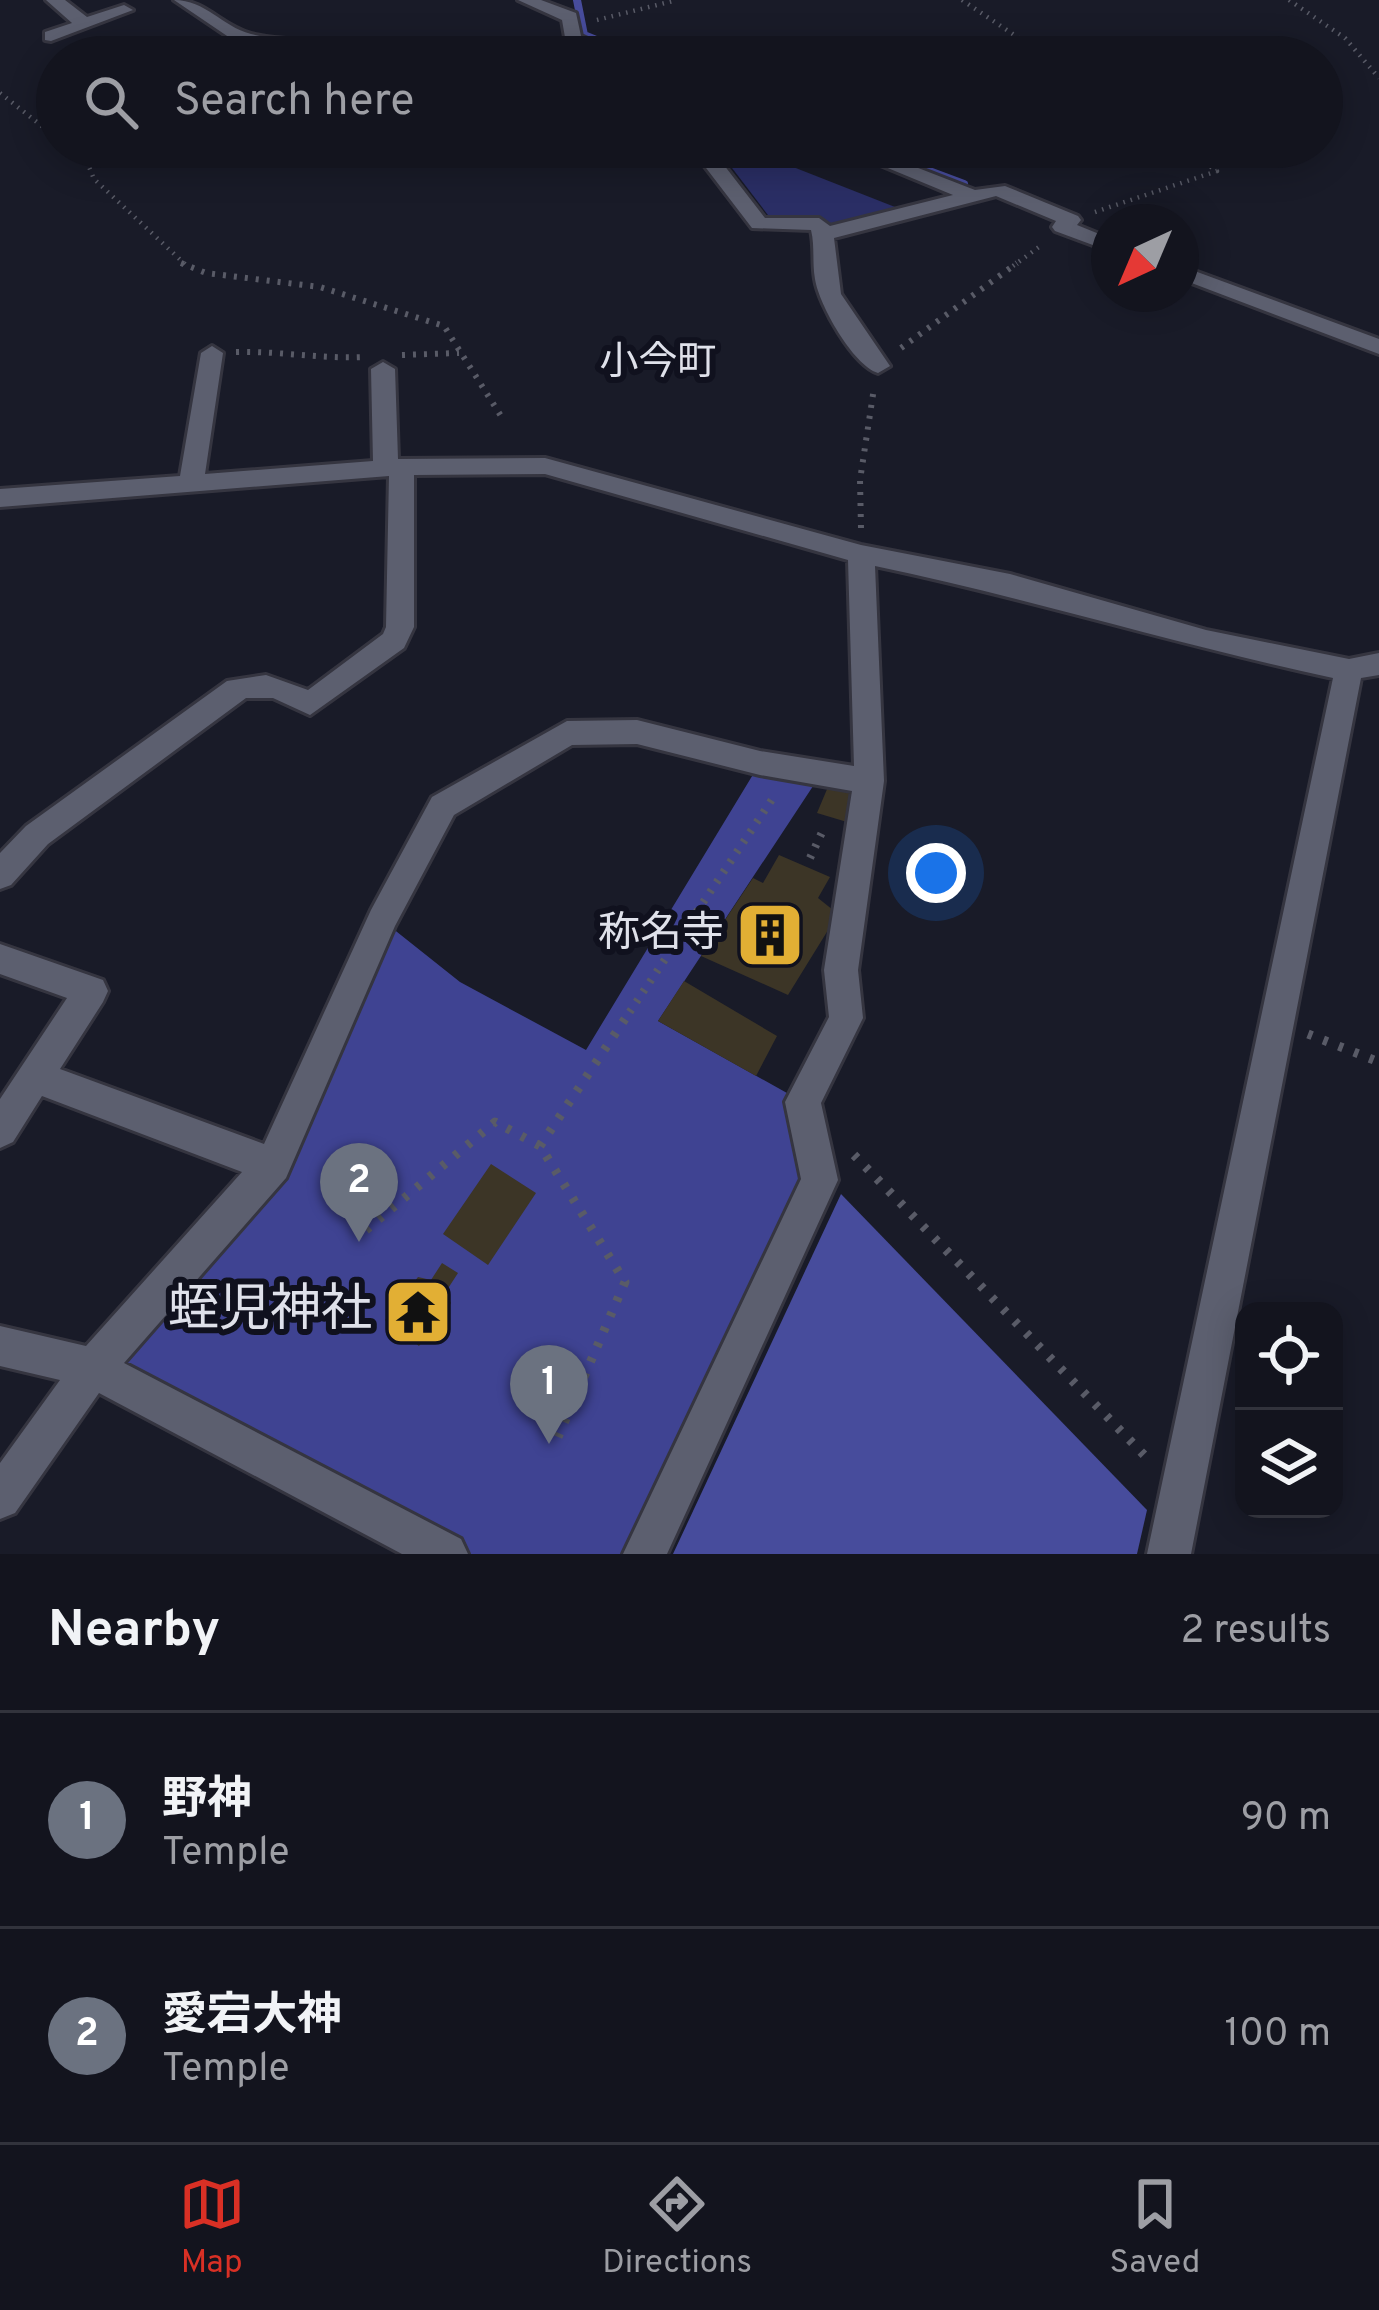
<!DOCTYPE html>
<meta charset="utf-8">
<style>
body{margin:0;font-family:Overpass,"Noto Sans JP",sans-serif;background:#20212b;color:#f1f3f6}
.controls{position:absolute;right:36px;bottom:36px;display:grid;overflow:hidden;border-radius:24px;box-shadow:0 6px 30px #0003}
.controls button{width:108px;height:108px;display:grid;place-items:center;padding:0;border:0;border-bottom:3px solid #32333c;background:#13141e;color:#f1f3f6;font:60px sans-serif}
.compass{position:absolute;left:1091px;top:204px;width:108px;height:108px;border-radius:50%;background:#13141e;box-shadow:0 6px 30px #0003;rotate:224deg}
.you{position:absolute;left:936px;top:873px;width:42px;height:42px;margin:-30px;border:9px solid #fff;border-radius:50%;background:#1a73e8;box-shadow:0 0 0 18px #1a73e833}
.badge{display:grid;place-items:center;width:78px;height:78px;border-radius:50%;background:#d93025;color:#fff;font-size:39px;font-weight:700}
.pin{position:absolute;translate:-50% -99px;filter:drop-shadow(0 3px 6px #0008)}
.pin::after{content:'';position:absolute;top:63px;width:42px;height:36px;background:inherit;clip-path:polygon(0 0,100% 0,50% 100%)}
.list{margin:0;padding:0;list-style:none}
h2{display:flex;justify-content:space-between;align-items:center;height:156px;margin:0;padding:0 48px;font-size:51px}
h2 small{font-size:39px;font-weight:400;color:#9d9ea4}
.list li{display:grid;grid-template-columns:78px 1fr auto;gap:36px;align-items:center;box-sizing:border-box;height:216px;padding:0 48px;border-top:3px solid #32333c}
.list b{display:block;font-size:45px;white-space:nowrap}
.list p{margin:0;font-size:39px;white-space:nowrap;color:#9d9ea4}
.list em{font-size:39px;font-style:normal;color:#9d9ea4}
.icon{flex:none;width:66px;height:66px;fill:none;stroke:currentColor;stroke-width:2;stroke-linecap:round;stroke-linejoin:round}
.map{position:relative;flex:none;width:1379px;height:1554px;overflow:hidden}
.search{position:absolute;background:#13141e;box-shadow:0 6px 30px #0003;left:36px;right:36px;top:36px;height:132px;display:flex;align-items:center;gap:30px;box-sizing:border-box;padding:0 42px;border-radius:66px;color:#9d9ea4;font-size:45px}
.sheet{height:588px;background:#13141e}
nav{display:flex;justify-content:space-around;align-items:center;box-sizing:border-box;height:168px;border-top:3px solid #32333c;background:#13141e;font-size:33px;color:#9d9ea4}
nav a{display:grid;justify-items:center;gap:6px}
nav .on{color:#d93025}
.map>svg:first-child{display:block}
</style>
<div class="map">
<svg width="1379" height="1554" viewBox="0 0 1379 1554">
<rect width="100%" height="100%" fill="#191b28"/>
<path fill="#2a2e65" d="M 716,147 L 742,147 L 895,207 L 829,226 L 771,219 Z"/>
<path fill="#3f4392" d="M 760,763 L 821,774 L 658,1021 L 803,1102 L 820,1180 L 645,1554 L 446,1554 L 93,1368 L 273,1165 L 382,920 L 460,982 L 586,1050 Z"/>
<path fill="#474c9c" d="M 841,1194 L 1147,1510 L 1137,1554 L 673,1554 Z"/>
<g fill="none" stroke-linecap="round" stroke-linejoin="round">
<path stroke="#474c9c" stroke-width="8" d="M 577,0 L 584,35 L 637,57
M 865,147 L 964,184"/>
</g>
<path fill="#3c3526" d="M 833,775 L 856,779 L 847,822 L 817,813 Z
M 779,855 L 830,877 L 818,898 L 838,914 L 788,995 L 701,956 L 753,878 L 763,883 Z
M 684,981 L 777,1036 L 756,1076 L 658,1021 Z
M 491,1164 L 536,1193 L 488,1265 L 443,1234 Z
M 442,1263 L 458,1273 L 445,1293 L 451,1303 L 419,1346 L 385,1320 L 418,1277 L 431,1280 Z"/>
<g fill="none" stroke-linecap="round" stroke-linejoin="round">
<g stroke="#353540" stroke-width="6">
<path id="minor" d="M 46,0 L 65,0 L 87,17 L 124,5 L 133,10 L 51,41 L 45,40 L 45,32 L 72,23 Z
M 174,0 C 206,0 221,26 251,34 C 282,42 316,35 342,57 L 236,42 Z
M 518,0 L 541,0 L 576,13 L 581,36 L 626,57 L 601,57 L 566,43 L 562,20 Z
M 690,147 L 710,147 L 765,218 L 819,218 L 830,226 L 953,195 L 837,147 L 864,147 L 975,190 L 1005,186 L 1078,216 L 1081,220 L 1077,225 L 1109,238 L 1109,251 L 1055,231 L 1052,227 L 1056,221 L 996,196 L 834,238 L 841,294 L 890,366 L 878,373 C 853,365 819,305 815,279 C 812,262 815,246 811,230 L 752,228 Z
M 1181,266 L 1379,339 L 1379,354 L 1181,279 Z
M 212,346 L 223,353 L 205,474 L 373,461 L 371,369 L 383,362 L 395,369 L 398,459 L 545,458 L 861,545 L 1010,574 L 1206,630 L 1349,659 L 1379,653 L 1379,675 L 1361,678 L 1191,1554 L 1147,1554 L 1333,678 C 1179,645 1029,598 875,566 L 884,781 L 858,970 L 863,1018 L 821,1103 L 838,1180 L 667,1554 L 623,1554 L 801,1179 L 785,1102 L 829,1017 L 824,970 L 852,791 L 760,775 L 637,744 L 572,745 L 454,815 L 395,926 L 286,1178 L 124,1363 L 461,1539 L 468,1554 L 402,1554 L 99,1393 L 15,1513 L 0,1519 L 0,1463 L 60,1380 L 0,1366 L 0,1326 L 86,1346 L 242,1172 L 42,1096 L 13,1142 L 0,1148 L 0,1099 L 67,998 L 0,974 L 0,944 L 103,980 L 108,991 L 103,1002 L 60,1069 L 264,1144 L 371,910 L 432,797 L 567,721 L 637,720 L 760,751 L 854,766 L 848,560 L 545,474 L 414,475 L 414,627 L 404,648 L 310,715 L 273,698 L 246,698 L 48,844 L 11,885 L 0,889 L 0,853 L 26,826 L 227,681 L 266,675 L 308,690 L 383,634 L 386,627 L 389,476 L 0,507 L 0,489 L 180,476 L 201,353 Z"/>
</g>
<path stroke="#595b67" stroke-width="4.5" stroke-dasharray="1.5 6" stroke-linecap="butt" d="M 962,0 L 1047,57
M 1289,0 L 1345,38 L 1379,78
M 597,20 L 677,0
M 0,93 L 57,138
M 69,147 L 87,162 L 94,179 L 187,266
M 1095,212 L 1217,171 L 1181,147
M 1013,266 L 1043,244"/>
<path stroke="#595b67" stroke-width="6" stroke-dasharray="3 8" stroke-linecap="butt" d="M 181,263 L 206,273 L 320,287 L 444,326 L 501,416
M 901,348 L 1017,263
M 236,352 C 280,351 320,359 363,357
M 402,355 L 459,353
M 861,528 L 860,480 L 874,388"/>
<path stroke="#595b67" stroke-width="8" stroke-dasharray="3 9" stroke-linecap="butt" d="M 810,858 L 824,828
M 623,1022 L 775,795"/>
<path stroke="#595b67" stroke-width="9" stroke-dasharray="4.5 12" stroke-linecap="butt" d="M 1308,1034 L 1379,1062
M 540,1146 L 625,1019
M 854,1155 L 1148,1459
M 366,1230 L 495,1122 L 540,1146 L 625,1282 L 558,1437"/>
<use href="#minor" fill="#5c5f6f" fill-rule="evenodd"/>
</g>
<defs>
<g id="building-square" transform="scale(3.45)"><rect x="-9" y="-9" width="18" height="18" rx="4" fill="#e2af34" stroke="#10111e"/><path d="M-4-6H4V6H1V3H-1V6H-4ZM-2.5-4.3h1.7v1.8h-1.7ZM.8-4.3h1.7v1.8H.8ZM-2.5-1h1.7V.8h-1.7ZM.8-1h1.7V.8H.8Z" fill="#111"/></g>
<g id="temple-square" transform="scale(3.45)"><rect x="-9" y="-9" width="18" height="18" rx="4" fill="#e2af34" stroke="#10111e"/><path d="M0-6L5-2H3V0L6.5 2.5H4V6H1.5V3h-3V6H-4V2.5H-6.5L-3 0V-2H-5Z" fill="#111"/></g>
</defs>
<g fill-rule="evenodd">
<use href="#building-square" x="770" y="935"/>
<use href="#temple-square" x="418" y="1312"/>
</g>
<g text-anchor="middle" dominant-baseline="central" stroke-width="12" stroke-linejoin="round" paint-order="stroke">
<g font-size="39" fill="#dfe1ea" stroke="#10111e">
<text x="658" y="364">小今町</text>
</g>
<g font-size="42" fill="#dfe1ea" stroke="#10111e" text-anchor="end">
<text x="724" y="935">称名寺</text>
</g>
<g font-size="51" fill="#dfe1ea" stroke="#10111e" text-anchor="end">
<text x="372" y="1312">蛭児神社</text>
</g>
</g>
</svg>
<div class="controls">
<button><svg class="icon" aria-label="locate" viewBox="0 0 24 24"><circle cx="12" cy="12" r="6"/><path d="M12 2v4M12 18v4M2 12h4M18 12h4"/></svg></button>
<button><svg class="icon" aria-label="layers" viewBox="0 0 24 24"><path d="M12 4l9 5-9 5-9-5zM3 14l9 5 9-5"/></svg></button>
</div>
<svg class="compass" viewBox="-18 -18 36 36"><path d="M0-13l5 13h-10z" fill="#e53935"/><path d="M0 13l5-13h-10z" fill="#9d9ea4"/></svg>
<div class="you"></div>
<div class="pin badge" style="left:549px;top:1444px;background:#6b7280">1</div>
<div class="pin badge" style="left:359px;top:1242px;background:#6b7280">2</div>
<div class="search"><svg class="icon" aria-label="search" viewBox="0 0 24 24"><circle cx="10" cy="10" r="6"/><path d="M15 15l6 6"/></svg>Search here</div>
</div>
<section class="sheet">
<h2>Nearby<small>2 results</small></h2>
<ul class="list">
<li><span class="badge" style="background:#6b7280">1</span><div><b>野神</b><p>Temple</p></div><em>90 m</em></li>
<li><span class="badge" style="background:#6b7280">2</span><div><b>愛宕大神</b><p>Temple</p></div><em>100 m</em></li>
</ul>
</section>
<nav>
<a class="on"><svg class="icon" aria-label="map" viewBox="0 0 24 24"><path d="M3 6l6-2 6 2 6-2v14l-6 2-6-2-6 2zM9 4v14M15 6v14"/></svg>Map</a>
<a><svg class="icon" aria-label="directions" viewBox="0 0 24 24"><path d="M12 3l9 9-9 9-9-9zM9 14v-3h6M13 9l2 2-2 2"/></svg>Directions</a>
<a><svg class="icon" aria-label="saved" viewBox="0 0 24 24"><path d="M7 4h10v16l-5-4-5 4z"/></svg>Saved</a>
</nav>
